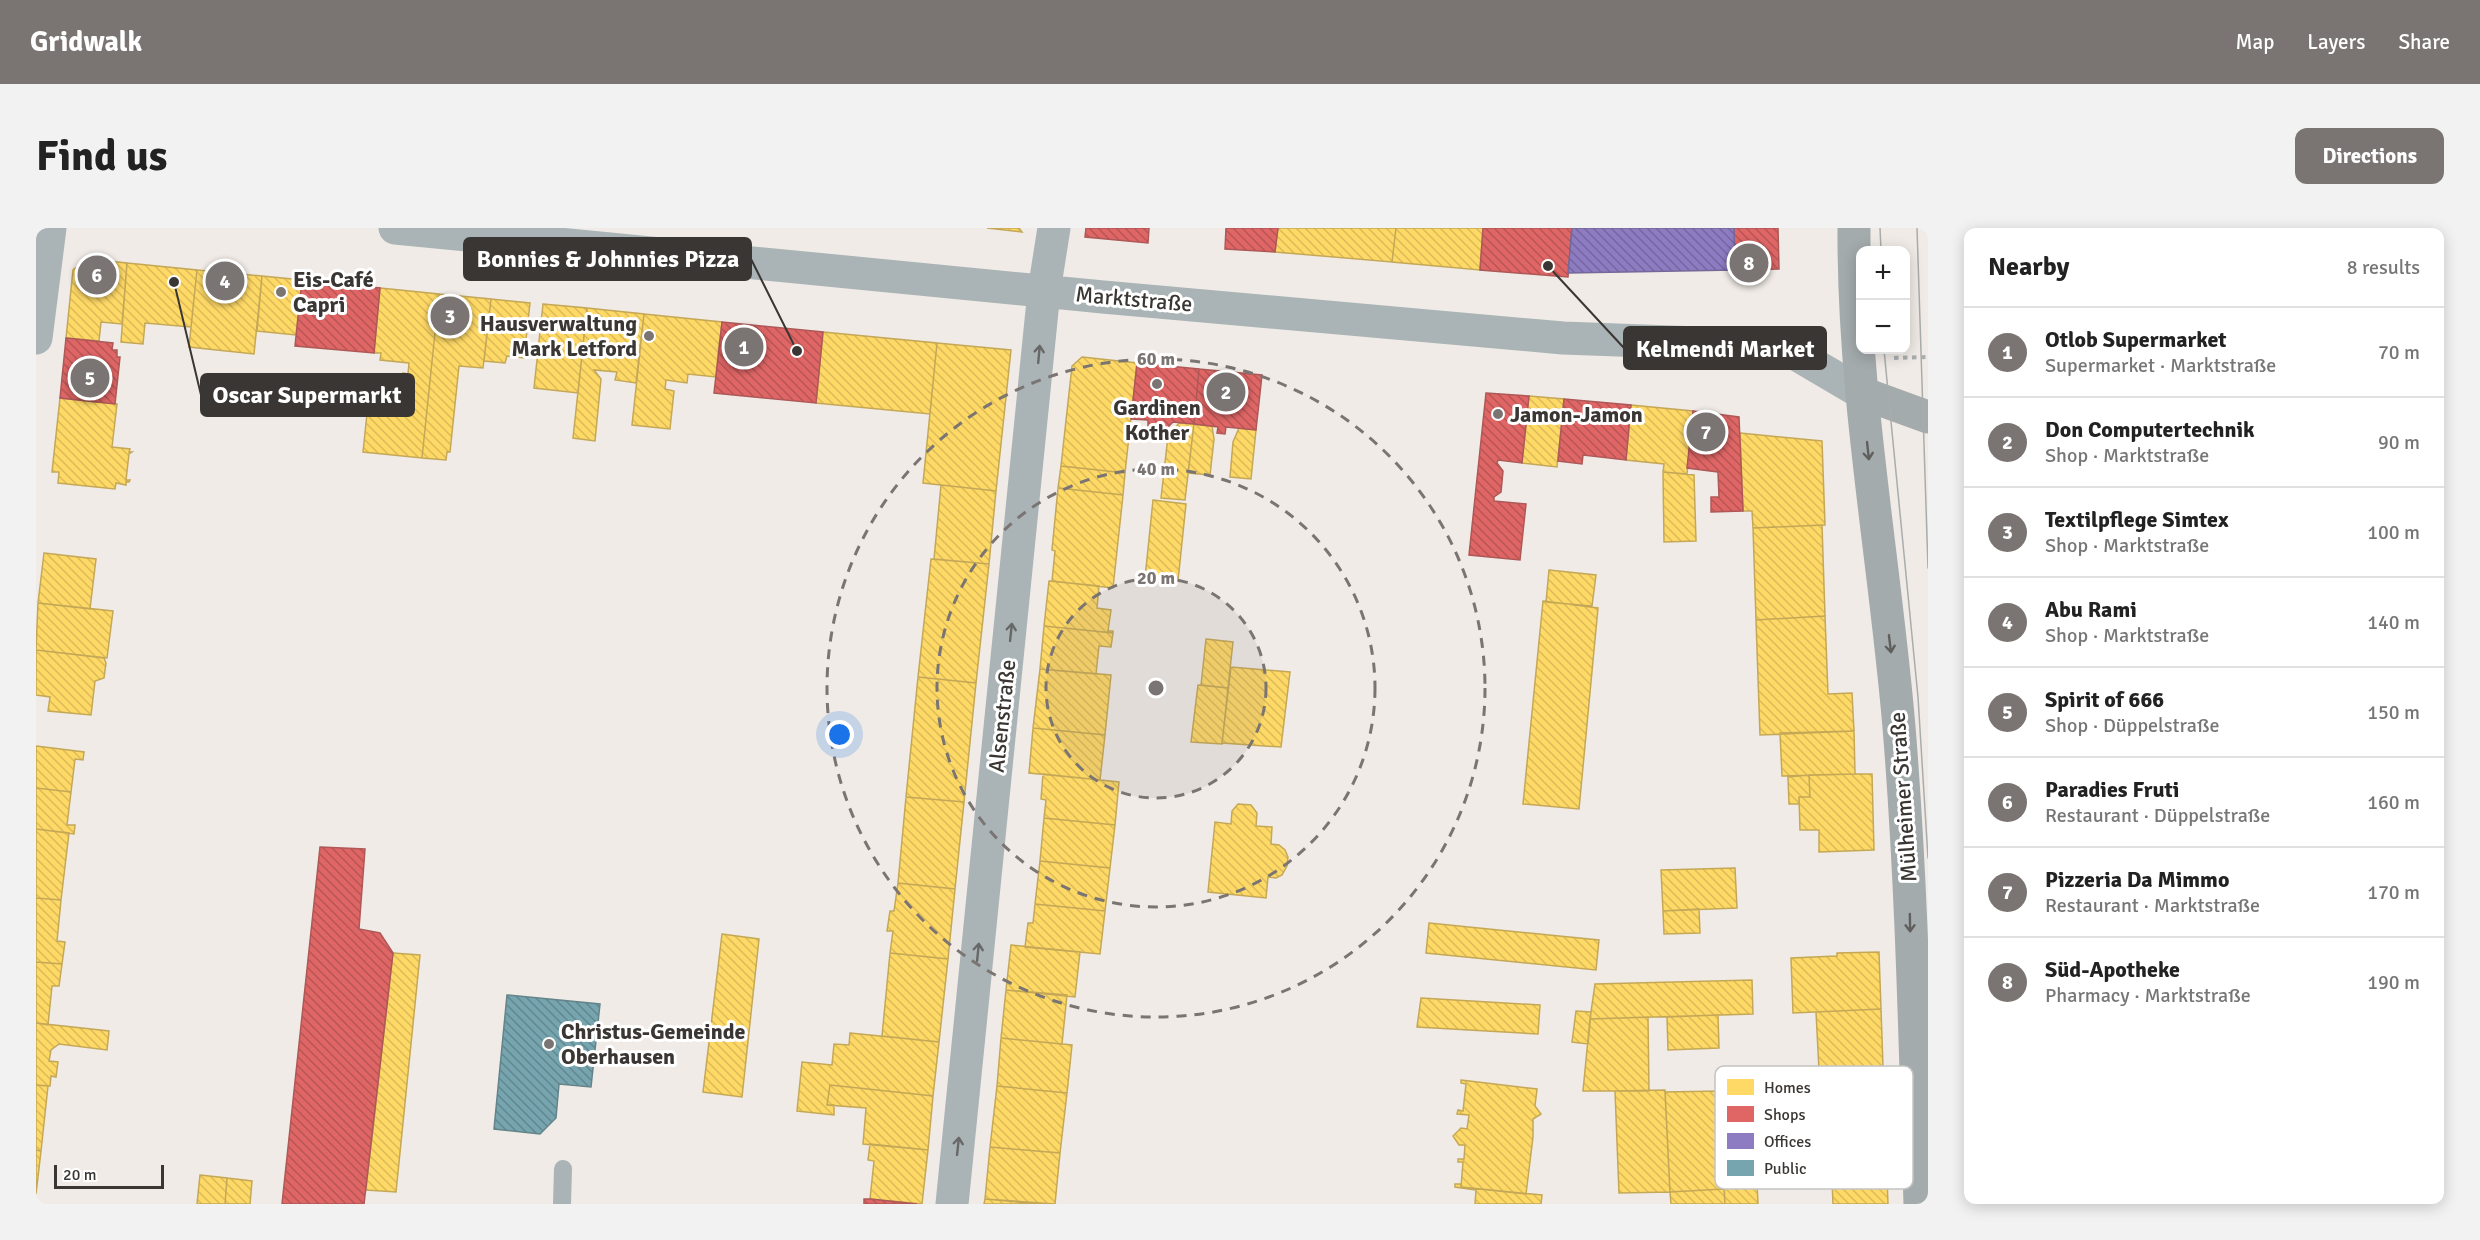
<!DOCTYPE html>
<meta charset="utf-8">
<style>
body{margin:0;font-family:Signika,sans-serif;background:#f2f2f2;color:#222}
.controls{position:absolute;right:18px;top:18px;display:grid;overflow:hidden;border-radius:12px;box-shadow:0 3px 15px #0003}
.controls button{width:54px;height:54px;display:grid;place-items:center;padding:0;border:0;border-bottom:2px solid #e0e0e0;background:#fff;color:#222;font:30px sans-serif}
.scale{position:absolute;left:18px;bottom:15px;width:110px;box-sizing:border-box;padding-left:6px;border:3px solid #3a3633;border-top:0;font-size:16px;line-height:21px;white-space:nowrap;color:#3a3633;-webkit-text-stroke:4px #fff;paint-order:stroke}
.you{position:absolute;left:804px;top:507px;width:21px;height:21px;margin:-15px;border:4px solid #fff;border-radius:50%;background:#1a73e8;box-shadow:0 0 0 9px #1a73e833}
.badge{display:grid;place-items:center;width:39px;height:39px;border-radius:50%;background:#7a7572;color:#fff;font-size:20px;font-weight:700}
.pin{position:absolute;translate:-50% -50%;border:3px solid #fff;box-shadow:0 2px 6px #0006}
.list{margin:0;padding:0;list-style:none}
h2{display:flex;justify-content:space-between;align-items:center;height:78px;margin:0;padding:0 24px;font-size:26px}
h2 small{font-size:20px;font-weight:400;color:#767676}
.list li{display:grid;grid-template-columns:39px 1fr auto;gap:18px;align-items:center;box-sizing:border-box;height:90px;padding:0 24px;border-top:2px solid #e0e0e0}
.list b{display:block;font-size:22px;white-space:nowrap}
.list p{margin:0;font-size:20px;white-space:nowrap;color:#767676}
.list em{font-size:20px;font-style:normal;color:#767676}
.map{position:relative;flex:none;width:1892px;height:976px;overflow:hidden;border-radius:12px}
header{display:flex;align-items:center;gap:36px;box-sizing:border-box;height:84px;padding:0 30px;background:#7a7572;color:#fff}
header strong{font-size:28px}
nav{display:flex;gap:33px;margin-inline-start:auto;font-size:21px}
.intro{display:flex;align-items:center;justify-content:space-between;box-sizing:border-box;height:144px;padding:0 36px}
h1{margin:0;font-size:42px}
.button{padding:15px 27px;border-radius:12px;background:#7a7572;color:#fff;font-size:21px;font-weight:700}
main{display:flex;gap:36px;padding:0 36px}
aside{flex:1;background:#fff;border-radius:12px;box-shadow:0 3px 15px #0003}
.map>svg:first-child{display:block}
</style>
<header>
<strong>Gridwalk</strong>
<nav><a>Map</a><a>Layers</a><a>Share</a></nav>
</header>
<div class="intro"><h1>Find us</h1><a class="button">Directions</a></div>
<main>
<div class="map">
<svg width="1892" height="976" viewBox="0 0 1892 976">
<defs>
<pattern id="homes-back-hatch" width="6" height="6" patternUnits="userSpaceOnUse" patternTransform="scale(1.5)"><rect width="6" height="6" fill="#ffd966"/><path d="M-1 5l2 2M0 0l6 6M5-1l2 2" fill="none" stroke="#dbbb59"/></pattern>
<pattern id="shops-back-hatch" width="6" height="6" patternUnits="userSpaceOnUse" patternTransform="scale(1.5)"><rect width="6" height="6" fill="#e06666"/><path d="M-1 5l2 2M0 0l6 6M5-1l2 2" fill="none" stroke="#b75555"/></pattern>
<pattern id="offices-back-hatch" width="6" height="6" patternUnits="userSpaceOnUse" patternTransform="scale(1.5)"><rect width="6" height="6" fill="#8e7cc3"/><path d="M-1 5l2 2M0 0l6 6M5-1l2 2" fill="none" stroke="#75669f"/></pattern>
<pattern id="public-back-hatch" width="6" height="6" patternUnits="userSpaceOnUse" patternTransform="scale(1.5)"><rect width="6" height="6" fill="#76a5af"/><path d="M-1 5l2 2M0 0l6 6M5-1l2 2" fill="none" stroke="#62878f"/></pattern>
</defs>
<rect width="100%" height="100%" fill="#f0ebe6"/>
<path fill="url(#homes-back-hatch)" stroke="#c4a857" stroke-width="1.5" d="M 951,0 L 983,0 L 986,4 Z
M 1242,0 L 1360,0 L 1356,34 L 1239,24 Z
M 1360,0 L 1447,0 L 1444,42 L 1356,34 Z
M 51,31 L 91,35 L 86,96 L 65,94 L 63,113 L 30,110 L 37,42 Z
M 91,35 L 161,42 L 155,99 L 109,95 L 107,116 L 85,114 Z
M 161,42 L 226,48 L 218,126 L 153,119 Z
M 226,48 L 266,52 L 260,107 L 221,103 Z
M 344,60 L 403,66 L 386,230 L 327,224 L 332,176 L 364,180 L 367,145 L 372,146 L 373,135 L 344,132 L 345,125 L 338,125 Z
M 403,66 L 455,71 L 447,140 L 423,138 L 414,224 L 411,224 L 410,232 L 386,230 Z
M 455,71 L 494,75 L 488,130 L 471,128 L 469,135 L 448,133 Z
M 507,76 L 551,80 L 542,165 L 498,160 Z
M 551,80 L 608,86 L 600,155 L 579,152 L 581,144 L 558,142 L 565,151 L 559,213 L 537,210 Z
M 608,86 L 686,94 L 680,149 L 652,146 L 651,155 L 630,152 L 629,161 L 638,163 L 634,201 L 596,197 Z
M 787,104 L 901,115 L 894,186 L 780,175 Z
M 901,115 L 975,122 L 960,263 L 887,255 Z
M 1046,129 L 1101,135 L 1089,245 L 1025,238 L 1036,138 Z
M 1493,168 L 1528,171 L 1521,239 L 1486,235 Z
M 24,170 L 81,176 L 76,219 L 94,221 L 93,224 L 96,224 L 93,226 L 90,252 L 94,252 L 93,254 L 90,254 L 90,257 L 80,255 L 79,261 L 22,255 L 23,244 L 16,244 Z
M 1595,177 L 1657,183 L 1651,246 L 1627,244 L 1628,236 L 1590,232 Z
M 1143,195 L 1158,196 L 1149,272 L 1125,270 L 1132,208 Z
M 1158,196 L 1176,198 L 1178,211 L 1174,247 L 1152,245 Z
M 1203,200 L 1220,202 L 1215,251 L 1194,249 L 1197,214 Z
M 1704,205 L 1786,213 L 1789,297 L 1717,300 L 1716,283 L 1707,283 Z
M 1025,238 L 1089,245 L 1087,267 L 1022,260 Z
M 1627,244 L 1658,247 L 1660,313 L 1628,314 Z
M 905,257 L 960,263 L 953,336 L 898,331 Z
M 1022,260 L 1087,267 L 1077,360 L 1016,353 L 1019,323 L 1016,322 Z
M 1117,272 L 1150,276 L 1142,353 L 1109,350 Z
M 1786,297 L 1789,388 L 1720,392 L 1717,300 Z
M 8,325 L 60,331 L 54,381 L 2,375 Z
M 895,331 L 953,336 L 940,455 L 882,449 Z
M 1513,342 L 1560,347 L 1556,378 L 1510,374 Z
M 1013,353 L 1063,358 L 1061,380 L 1075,382 L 1072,403 L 1077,403 L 1077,405 L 1008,398 Z
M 1507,373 L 1562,380 L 1543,581 L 1487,576 Z
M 2,375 L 77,383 L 71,430 L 0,422 Z
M 1789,388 L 1792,466 L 1816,465 L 1818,503 L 1724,507 L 1720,392 Z
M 1008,398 L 1077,405 L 1075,419 L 1063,418 L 1060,446 L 1004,441 Z
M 1170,411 L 1197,414 L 1192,460 L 1165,457 Z
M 0,422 L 68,430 L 70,435 L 68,450 L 59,453 L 55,487 L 12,483 L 14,469 L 0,467 Z
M 1195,439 L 1254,444 L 1245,519 L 1186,515 Z
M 1004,441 L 1075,447 L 1069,507 L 997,500 Z
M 882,449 L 940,455 L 928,574 L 870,569 Z
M 1162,457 L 1192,460 L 1186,516 L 1155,514 Z
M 997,500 L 1069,507 L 1064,552 L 993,545 Z
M 1818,503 L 1819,546 L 1746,548 L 1744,505 Z
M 0,518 L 48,524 L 47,532 L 39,531 L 35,564 L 0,560 Z
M 1007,546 L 1083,554 L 1079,597 L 1008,590 L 1010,572 L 1005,571 Z
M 1819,546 L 1836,546 L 1838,622 L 1783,624 L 1783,602 L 1764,602 L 1763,569 L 1774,569 L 1773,547 Z
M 1773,547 L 1774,569 L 1763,569 L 1763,576 L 1753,576 L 1752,549 Z
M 0,560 L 35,564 L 31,597 L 39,597 L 38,606 L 0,601 Z
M 870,569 L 928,574 L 919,661 L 862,655 Z
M 1202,576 L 1215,577 L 1221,585 L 1220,598 L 1236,599 L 1235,616 L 1243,617 L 1249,622 L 1252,629 L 1251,638 L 1246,647 L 1240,650 L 1232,649 L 1230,670 L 1172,664 L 1179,594 L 1195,596 L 1196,583 Z
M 1008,590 L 1079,597 L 1074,640 L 1004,633 Z
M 0,601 L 33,605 L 25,672 L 0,670 Z
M 1004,633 L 1074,640 L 1069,683 L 999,676 Z
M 1699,640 L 1701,680 L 1627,683 L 1625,642 Z
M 862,655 L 919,661 L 912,731 L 854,725 L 857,703 L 851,703 L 854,683 L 858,683 Z
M 0,670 L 25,672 L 21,713 L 29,714 L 26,736 L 0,734 Z
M 999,676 L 1069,683 L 1064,726 L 989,719 L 992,695 L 997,695 Z
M 1663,681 L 1664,705 L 1628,706 L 1627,683 Z
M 1393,695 L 1563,712 L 1560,742 L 1390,725 Z
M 686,706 L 723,711 L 706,869 L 667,864 Z
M 975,717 L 1044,724 L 1039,769 L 970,762 Z
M 1843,724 L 1845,781 L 1757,785 L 1755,730 L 1801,728 L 1801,725 Z
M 357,725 L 384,727 L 360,964 L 330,962 Z
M 854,725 L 912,731 L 903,814 L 846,808 Z
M 0,734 L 26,736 L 23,758 L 16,758 L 12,797 L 0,795 Z
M 1716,752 L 1717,786 L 1554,791 L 1559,756 Z
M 970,762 L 1031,767 L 1026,816 L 965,810 Z
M 1385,770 L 1504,777 L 1502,806 L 1381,799 Z
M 1845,781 L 1847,839 L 1783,842 L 1780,784 Z
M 1540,783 L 1555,784 L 1552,816 L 1536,814 Z
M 1682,787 L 1683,820 L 1632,822 L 1631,789 Z
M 1612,789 L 1613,863 L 1547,863 L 1554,791 Z
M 0,795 L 73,803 L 71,822 L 23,816 L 15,822 L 13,833 L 22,834 L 20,849 L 15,848 L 14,858 L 0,857 Z
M 814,805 L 903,814 L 897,868 L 794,857 L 791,877 L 798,877 L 798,887 L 761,883 L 766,834 L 796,837 L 798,816 L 813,817 Z
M 965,810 L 1036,817 L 1031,865 L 961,858 Z
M 1425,852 L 1501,861 L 1499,878 L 1505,886 L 1497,891 L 1497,909 L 1490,966 L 1425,959 L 1427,934 L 1422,934 L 1422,931 L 1428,931 L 1429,917 L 1423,917 L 1417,908 L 1425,900 L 1431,901 L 1433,887 L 1421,886 L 1422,882 L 1427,883 L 1430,856 L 1425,855 Z
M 0,857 L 12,858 L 5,923 L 0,922 Z
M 794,857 L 897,868 L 892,922 L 827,916 L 830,880 L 791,877 Z
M 961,858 L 1031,865 L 1024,925 L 954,919 Z
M 1629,862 L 1634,964 L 1583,965 L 1579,863 Z
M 1684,863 L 1688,961 L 1634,964 L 1629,864 Z
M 834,916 L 892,922 L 886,976 L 834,971 L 838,933 L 832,932 Z
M 954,919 L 1024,925 L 1019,976 L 949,971 Z
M 0,922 L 5,923 L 0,966 Z
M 1720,934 L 1722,976 L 1689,976 L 1687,936 Z
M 164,947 L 191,950 L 189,976 L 161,976 Z
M 191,950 L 216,953 L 214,976 L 189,976 Z
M 1851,950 L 1852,976 L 1797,976 L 1796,952 Z
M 1419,956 L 1425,956 L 1425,959 L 1506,967 L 1505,976 L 1439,976 L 1440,962 L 1419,959 Z
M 1688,961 L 1689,976 L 1635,976 L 1634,964 Z
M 949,971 L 1002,976 L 948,976 Z"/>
<path fill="url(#shops-back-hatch)" stroke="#ae5857" stroke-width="1.5" d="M 1050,0 L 1113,0 L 1112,15 L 1049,9 Z
M 1190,0 L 1242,0 L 1239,24 L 1189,21 Z
M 1447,0 L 1536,0 L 1532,49 L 1444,42 Z
M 1698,0 L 1742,0 L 1743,41 L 1699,42 Z
M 266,52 L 344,60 L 338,125 L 259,118 Z
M 686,94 L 787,104 L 780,175 L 678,165 Z
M 30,110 L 77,115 L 76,122 L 81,122 L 81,129 L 84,129 L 79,176 L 24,170 Z
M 1101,135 L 1163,141 L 1158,196 L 1137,194 L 1131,200 L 1112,198 L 1112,192 L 1095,191 Z
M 1163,141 L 1226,147 L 1220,202 L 1190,199 L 1189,206 L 1181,205 L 1182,199 L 1158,196 Z
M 1450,165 L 1493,168 L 1486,235 L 1462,232 L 1461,235 L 1467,243 L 1465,264 L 1458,269 L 1458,273 L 1490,276 L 1484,332 L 1433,327 Z
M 1528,171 L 1595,177 L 1590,232 L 1547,227 L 1546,236 L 1522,233 Z
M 1657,183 L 1703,189 L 1707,283 L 1675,284 L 1675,269 L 1683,269 L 1682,244 L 1651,240 Z
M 284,619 L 329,621 L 323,701 L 344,705 L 357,725 L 328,976 L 246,976 Z
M 828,971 L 834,971 L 881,976 L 828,976 Z"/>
<path fill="url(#offices-back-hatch)" stroke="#756798" stroke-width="1.5" d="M 1536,0 L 1698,0 L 1699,42 L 1532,45 Z"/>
<path fill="url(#public-back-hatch)" stroke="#64848a" stroke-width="1.5" d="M 471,767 L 564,776 L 555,859 L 523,856 L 520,890 L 504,906 L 458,901 Z"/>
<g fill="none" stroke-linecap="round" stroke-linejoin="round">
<path stroke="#a9aeaf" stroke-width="4" stroke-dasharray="4.5 4.5" stroke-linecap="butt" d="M 1858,130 L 1892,129"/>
<path stroke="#aab4b6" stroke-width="18" d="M 526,976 L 527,941"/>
<path stroke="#aab4b6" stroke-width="33" d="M 359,0 L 1067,69 L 1527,110 L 1746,118 L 1826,165
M 0,110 L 14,0
M 916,976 L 1008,63 L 1018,0"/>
<path stroke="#a4abad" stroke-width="33" d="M 1818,0 C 1817,168 1849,333 1863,499 C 1876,658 1879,817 1884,976
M 1826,165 L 1892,189"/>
<path stroke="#aaacac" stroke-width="1.5" d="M 1844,0 L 1845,22
M 1881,0 L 1892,340
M 1848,122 L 1882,469 L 1892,630"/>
</g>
<defs><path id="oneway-shaft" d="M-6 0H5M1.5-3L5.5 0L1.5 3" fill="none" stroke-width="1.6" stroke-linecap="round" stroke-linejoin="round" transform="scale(1.5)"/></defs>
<g stroke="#676867">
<use href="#oneway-shaft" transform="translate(1003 126) rotate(-85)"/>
<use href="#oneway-shaft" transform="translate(975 404) rotate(-84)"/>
<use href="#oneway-shaft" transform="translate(942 724) rotate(-84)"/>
<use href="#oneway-shaft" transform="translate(922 918) rotate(-84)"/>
</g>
<g stroke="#5f5f5e">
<use href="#oneway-shaft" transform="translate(1832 223) rotate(84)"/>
<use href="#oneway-shaft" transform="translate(1854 416) rotate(83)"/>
<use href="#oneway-shaft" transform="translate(1874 695) rotate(89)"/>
</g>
<circle cx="1120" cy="460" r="110" fill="#7a7572" fill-opacity=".12"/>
<g fill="none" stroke="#7a7572" stroke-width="3" stroke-dasharray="10 8">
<circle cx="1120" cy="460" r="110"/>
<circle cx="1120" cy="460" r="219"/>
<circle cx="1120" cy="460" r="329"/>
</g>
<g fill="#7a7572" stroke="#fff" stroke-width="2">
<circle cx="245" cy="64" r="6"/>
<circle cx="613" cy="108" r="6"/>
<circle cx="1121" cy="156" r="6"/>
<circle cx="1462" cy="186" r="6"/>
<circle cx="513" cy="816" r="6"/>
</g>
<g text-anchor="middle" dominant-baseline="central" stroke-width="6" stroke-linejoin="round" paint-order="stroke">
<g font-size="22" font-weight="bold" fill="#3a3633" stroke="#fff" text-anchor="start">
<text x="257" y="51">Eis-Café<tspan x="257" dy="25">Capri</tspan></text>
<text x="601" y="95" text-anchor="end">Hausverwaltung<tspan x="601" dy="25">Mark Letford</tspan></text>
<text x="1121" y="179" text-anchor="middle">Gardinen<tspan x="1121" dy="25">Kother</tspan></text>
<text x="1474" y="186">Jamon-Jamon</text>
<text x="525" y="803">Christus-Gemeinde<tspan x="525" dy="25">Oberhausen</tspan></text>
</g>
<g font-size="22" fill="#3a3633" stroke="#fff">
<text transform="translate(1098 71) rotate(5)">Marktstraße</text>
<text transform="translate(966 488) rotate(-84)">Alsenstraße</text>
<text transform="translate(1867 569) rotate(-94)">Mülheimer Straße</text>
</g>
</g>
<rect x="1679" y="838" width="198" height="123" rx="9" fill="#fff" stroke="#c4c3c2" stroke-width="1.5"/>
<rect x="1691" y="851" width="27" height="16" fill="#ffd966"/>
<rect x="1691" y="878" width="27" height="16" fill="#e06666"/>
<rect x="1691" y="905" width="27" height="16" fill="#8e7cc3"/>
<rect x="1691" y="932" width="27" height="16" fill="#76a5af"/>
<g font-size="16" fill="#3a3633">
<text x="1728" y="865">Homes</text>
<text x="1728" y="892">Shops</text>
<text x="1728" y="919">Offices</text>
<text x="1728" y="946">Public</text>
</g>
<circle cx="1120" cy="460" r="9" fill="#7a7572" stroke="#fff" stroke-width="3"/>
<g font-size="18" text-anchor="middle" font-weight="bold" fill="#7a7572" stroke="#fff" stroke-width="6" stroke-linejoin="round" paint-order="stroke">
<text x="1120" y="137">60 m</text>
<text x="1120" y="247">40 m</text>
<text x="1120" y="356">20 m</text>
</g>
<path fill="none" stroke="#3a3633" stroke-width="2" d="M761 123L715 31M1512 38L1588 120M138 54L165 167"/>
<g fill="#3a3633" stroke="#fff" stroke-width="2">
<circle cx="761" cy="123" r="6"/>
<circle cx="1512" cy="38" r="6"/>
<circle cx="138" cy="54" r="6"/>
</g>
<g fill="#3a3633" stroke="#3a3633" stroke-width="2">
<rect x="428" y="10" width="287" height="42" rx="6"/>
<rect x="1588" y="99" width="202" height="42" rx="6"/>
<rect x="165" y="146" width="213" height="42" rx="6"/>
</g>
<g font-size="24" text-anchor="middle" font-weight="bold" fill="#fff">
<text x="572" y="39">Bonnies &amp; Johnnies Pizza</text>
<text x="1689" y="129">Kelmendi Market</text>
<text x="271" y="175">Oscar Supermarkt</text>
</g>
</svg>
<div class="controls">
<button>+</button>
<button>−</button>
</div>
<div class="scale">20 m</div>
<div class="you"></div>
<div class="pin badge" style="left:708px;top:119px">1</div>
<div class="pin badge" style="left:1190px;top:164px">2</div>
<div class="pin badge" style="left:414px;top:88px">3</div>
<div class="pin badge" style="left:189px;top:53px">4</div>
<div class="pin badge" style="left:54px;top:150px">5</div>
<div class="pin badge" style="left:61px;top:47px">6</div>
<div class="pin badge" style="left:1670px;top:204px">7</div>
<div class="pin badge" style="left:1713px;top:35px">8</div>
</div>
<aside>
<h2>Nearby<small>8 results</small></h2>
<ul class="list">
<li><span class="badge">1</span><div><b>Otlob Supermarket</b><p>Supermarket · Marktstraße</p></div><em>70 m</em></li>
<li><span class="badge">2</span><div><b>Don Computertechnik</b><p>Shop · Marktstraße</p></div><em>90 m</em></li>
<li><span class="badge">3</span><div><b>Textilpflege Simtex</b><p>Shop · Marktstraße</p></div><em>100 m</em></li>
<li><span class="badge">4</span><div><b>Abu Rami</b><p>Shop · Marktstraße</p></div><em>140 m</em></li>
<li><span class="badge">5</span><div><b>Spirit of 666</b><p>Shop · Düppelstraße</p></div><em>150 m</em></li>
<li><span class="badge">6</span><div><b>Paradies Fruti</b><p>Restaurant · Düppelstraße</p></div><em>160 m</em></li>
<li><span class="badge">7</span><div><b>Pizzeria Da Mimmo</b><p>Restaurant · Marktstraße</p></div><em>170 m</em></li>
<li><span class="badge">8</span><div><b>Süd-Apotheke</b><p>Pharmacy · Marktstraße</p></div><em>190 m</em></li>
</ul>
</aside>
</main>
